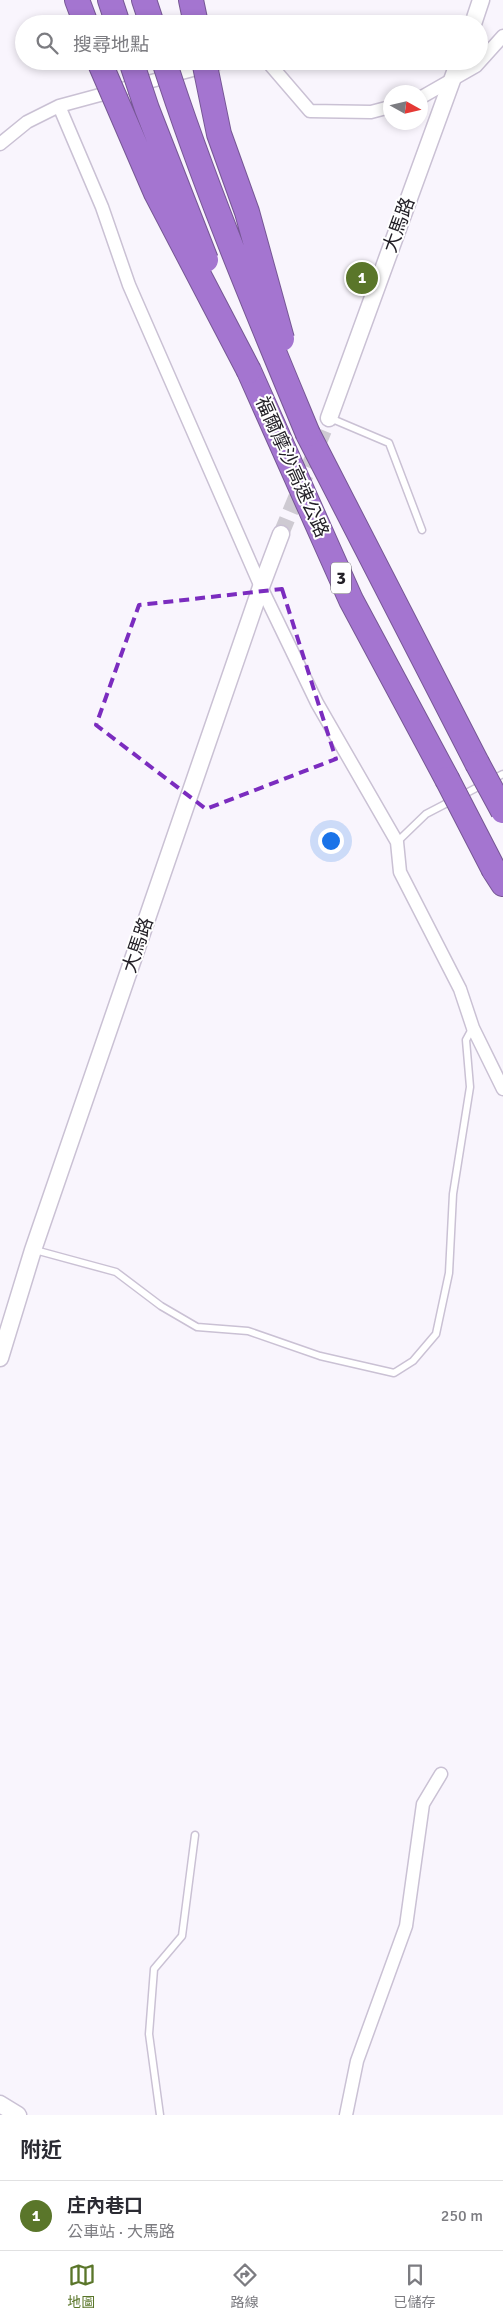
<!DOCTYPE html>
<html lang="zh-TW">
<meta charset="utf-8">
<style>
body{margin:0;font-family:Signika,"Noto Sans TC",sans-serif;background:#f2f2f3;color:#2b2b33}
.compass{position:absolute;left:383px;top:85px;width:45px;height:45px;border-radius:50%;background:#fff;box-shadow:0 2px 8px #0003;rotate:98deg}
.you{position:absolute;left:330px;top:840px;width:18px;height:18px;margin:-12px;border:4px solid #fff;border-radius:50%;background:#1a73e8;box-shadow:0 0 0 8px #1a73e833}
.badge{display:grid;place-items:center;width:32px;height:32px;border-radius:50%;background:#5a762a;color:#fff;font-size:16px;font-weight:700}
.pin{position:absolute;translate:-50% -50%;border:2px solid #fff;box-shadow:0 1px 5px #0006}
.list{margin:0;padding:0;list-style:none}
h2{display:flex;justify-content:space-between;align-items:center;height:65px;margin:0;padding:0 20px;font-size:21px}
h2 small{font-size:16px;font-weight:400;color:#7c7c81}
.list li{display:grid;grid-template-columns:32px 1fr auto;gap:15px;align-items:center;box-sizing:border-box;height:70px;padding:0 20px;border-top:1px solid #e1e1e2}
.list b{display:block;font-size:19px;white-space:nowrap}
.list p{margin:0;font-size:16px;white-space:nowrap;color:#7c7c81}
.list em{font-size:16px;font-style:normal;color:#7c7c81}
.icon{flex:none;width:28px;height:28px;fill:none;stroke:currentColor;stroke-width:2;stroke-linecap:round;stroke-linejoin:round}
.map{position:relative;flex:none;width:503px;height:2115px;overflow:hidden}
.search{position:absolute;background:#fff;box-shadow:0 2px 8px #0003;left:15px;right:15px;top:15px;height:55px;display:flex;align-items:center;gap:12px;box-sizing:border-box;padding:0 18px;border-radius:28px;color:#7c7c81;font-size:19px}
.sheet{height:135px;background:#fff}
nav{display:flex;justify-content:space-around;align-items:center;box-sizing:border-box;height:70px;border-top:1px solid #e1e1e2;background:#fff;font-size:14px;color:#7c7c81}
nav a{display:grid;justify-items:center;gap:2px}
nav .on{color:#5a762a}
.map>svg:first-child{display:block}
</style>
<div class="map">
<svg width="503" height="2115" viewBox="0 0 503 2115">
<rect width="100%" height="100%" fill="#f9f5fd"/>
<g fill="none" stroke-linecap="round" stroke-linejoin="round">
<path stroke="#cecad2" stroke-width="16" stroke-dasharray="16 8" stroke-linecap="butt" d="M 281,534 L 329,418"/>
<g stroke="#cac1d4" stroke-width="9">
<path id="service" d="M 330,418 L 389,443 L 422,530
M 397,842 L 426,814 L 503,774
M 35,1250 L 116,1272 L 161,1306 L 197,1327 L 248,1331 L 320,1356 L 394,1373 L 413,1361 L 436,1334 L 449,1273 L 453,1194 L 470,1087 L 466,1040 L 472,1029
M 160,2115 L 149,2034 L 154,1969 L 182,1936 L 195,1835"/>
</g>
<g stroke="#cac1d4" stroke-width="15">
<path id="minor" d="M 267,61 L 310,111 L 371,112 L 390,107
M 420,98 L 476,66 L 503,36
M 59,106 L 102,207 L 129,285 L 261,587 L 317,703 L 397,842 L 400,872 L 460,989 L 473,1028 L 503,1089
M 0,144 L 27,122 L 59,106 L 226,61
M 346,2115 L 357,2061 L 406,1926 L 423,1804 L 441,1774"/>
</g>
<g stroke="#cac1d4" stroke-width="19">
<path id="tertiary" d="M 473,24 L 481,0
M 329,418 L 459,61
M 0,1358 L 33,1250 L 261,587 L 281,534
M 0,2104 L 18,2115"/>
</g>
<g stroke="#765794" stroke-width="26">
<path id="motorway" d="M 77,0 L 86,24
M 110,0 L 118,24
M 144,0 L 152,24
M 191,0 L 196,24
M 249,371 L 351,600 L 447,779
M 308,434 L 477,763
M 494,870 L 503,884"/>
</g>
<use href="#service" stroke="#fff" stroke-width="6"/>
<use href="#minor" stroke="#fff" stroke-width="12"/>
<use href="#tertiary" stroke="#fff" stroke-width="16"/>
<use href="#motorway" stroke="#a475d0" stroke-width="24"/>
<g stroke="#765794" stroke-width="26" stroke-linecap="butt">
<path id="motorway-bridge" d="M 99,61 L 156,193 L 249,371
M 131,61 L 147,109 L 206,260
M 164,61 C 205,188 257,311 308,434
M 204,61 L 219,134 L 247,212 L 282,339
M 477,763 L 503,811
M 447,779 L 494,870"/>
</g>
<use href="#motorway-bridge" stroke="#a475d0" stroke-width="24"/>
</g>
<path fill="none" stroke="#7b2cbf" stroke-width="4" stroke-dasharray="10 6" stroke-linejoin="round" d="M 282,589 L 336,759 L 206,809 L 96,725 L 139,605 Z"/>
<g text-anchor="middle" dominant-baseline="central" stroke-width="4" stroke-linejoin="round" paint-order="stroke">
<rect fill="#fff" stroke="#646267" stroke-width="1" x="331" y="562.5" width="20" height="31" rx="4"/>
<g font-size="18" font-weight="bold" fill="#221f26">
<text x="341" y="578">3</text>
</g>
<g font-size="19" fill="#221f26" stroke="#fff">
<text transform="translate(399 225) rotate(-70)">大馬路</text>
<text transform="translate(292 467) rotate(66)">福爾摩沙高速公路</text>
<text transform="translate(138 945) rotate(-71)">大馬路</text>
</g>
</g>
</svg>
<svg class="compass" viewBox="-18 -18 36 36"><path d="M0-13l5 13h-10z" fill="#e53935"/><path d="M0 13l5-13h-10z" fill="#7c7c81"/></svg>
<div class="you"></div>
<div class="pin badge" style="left:362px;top:278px">1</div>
<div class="search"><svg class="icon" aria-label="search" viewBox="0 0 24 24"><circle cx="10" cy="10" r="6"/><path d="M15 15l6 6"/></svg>搜尋地點</div>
</div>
<section class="sheet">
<h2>附近<small></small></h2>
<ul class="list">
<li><span class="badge">1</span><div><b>庄內巷口</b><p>公車站 · 大馬路</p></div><em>250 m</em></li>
</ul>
</section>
<nav>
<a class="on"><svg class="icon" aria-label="map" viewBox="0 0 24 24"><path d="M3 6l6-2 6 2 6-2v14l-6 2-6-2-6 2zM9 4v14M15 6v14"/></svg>地圖</a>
<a><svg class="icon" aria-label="directions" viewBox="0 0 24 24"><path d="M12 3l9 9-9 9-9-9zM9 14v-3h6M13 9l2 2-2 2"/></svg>路線</a>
<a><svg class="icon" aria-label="saved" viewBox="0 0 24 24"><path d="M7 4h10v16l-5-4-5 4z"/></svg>已儲存</a>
</nav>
